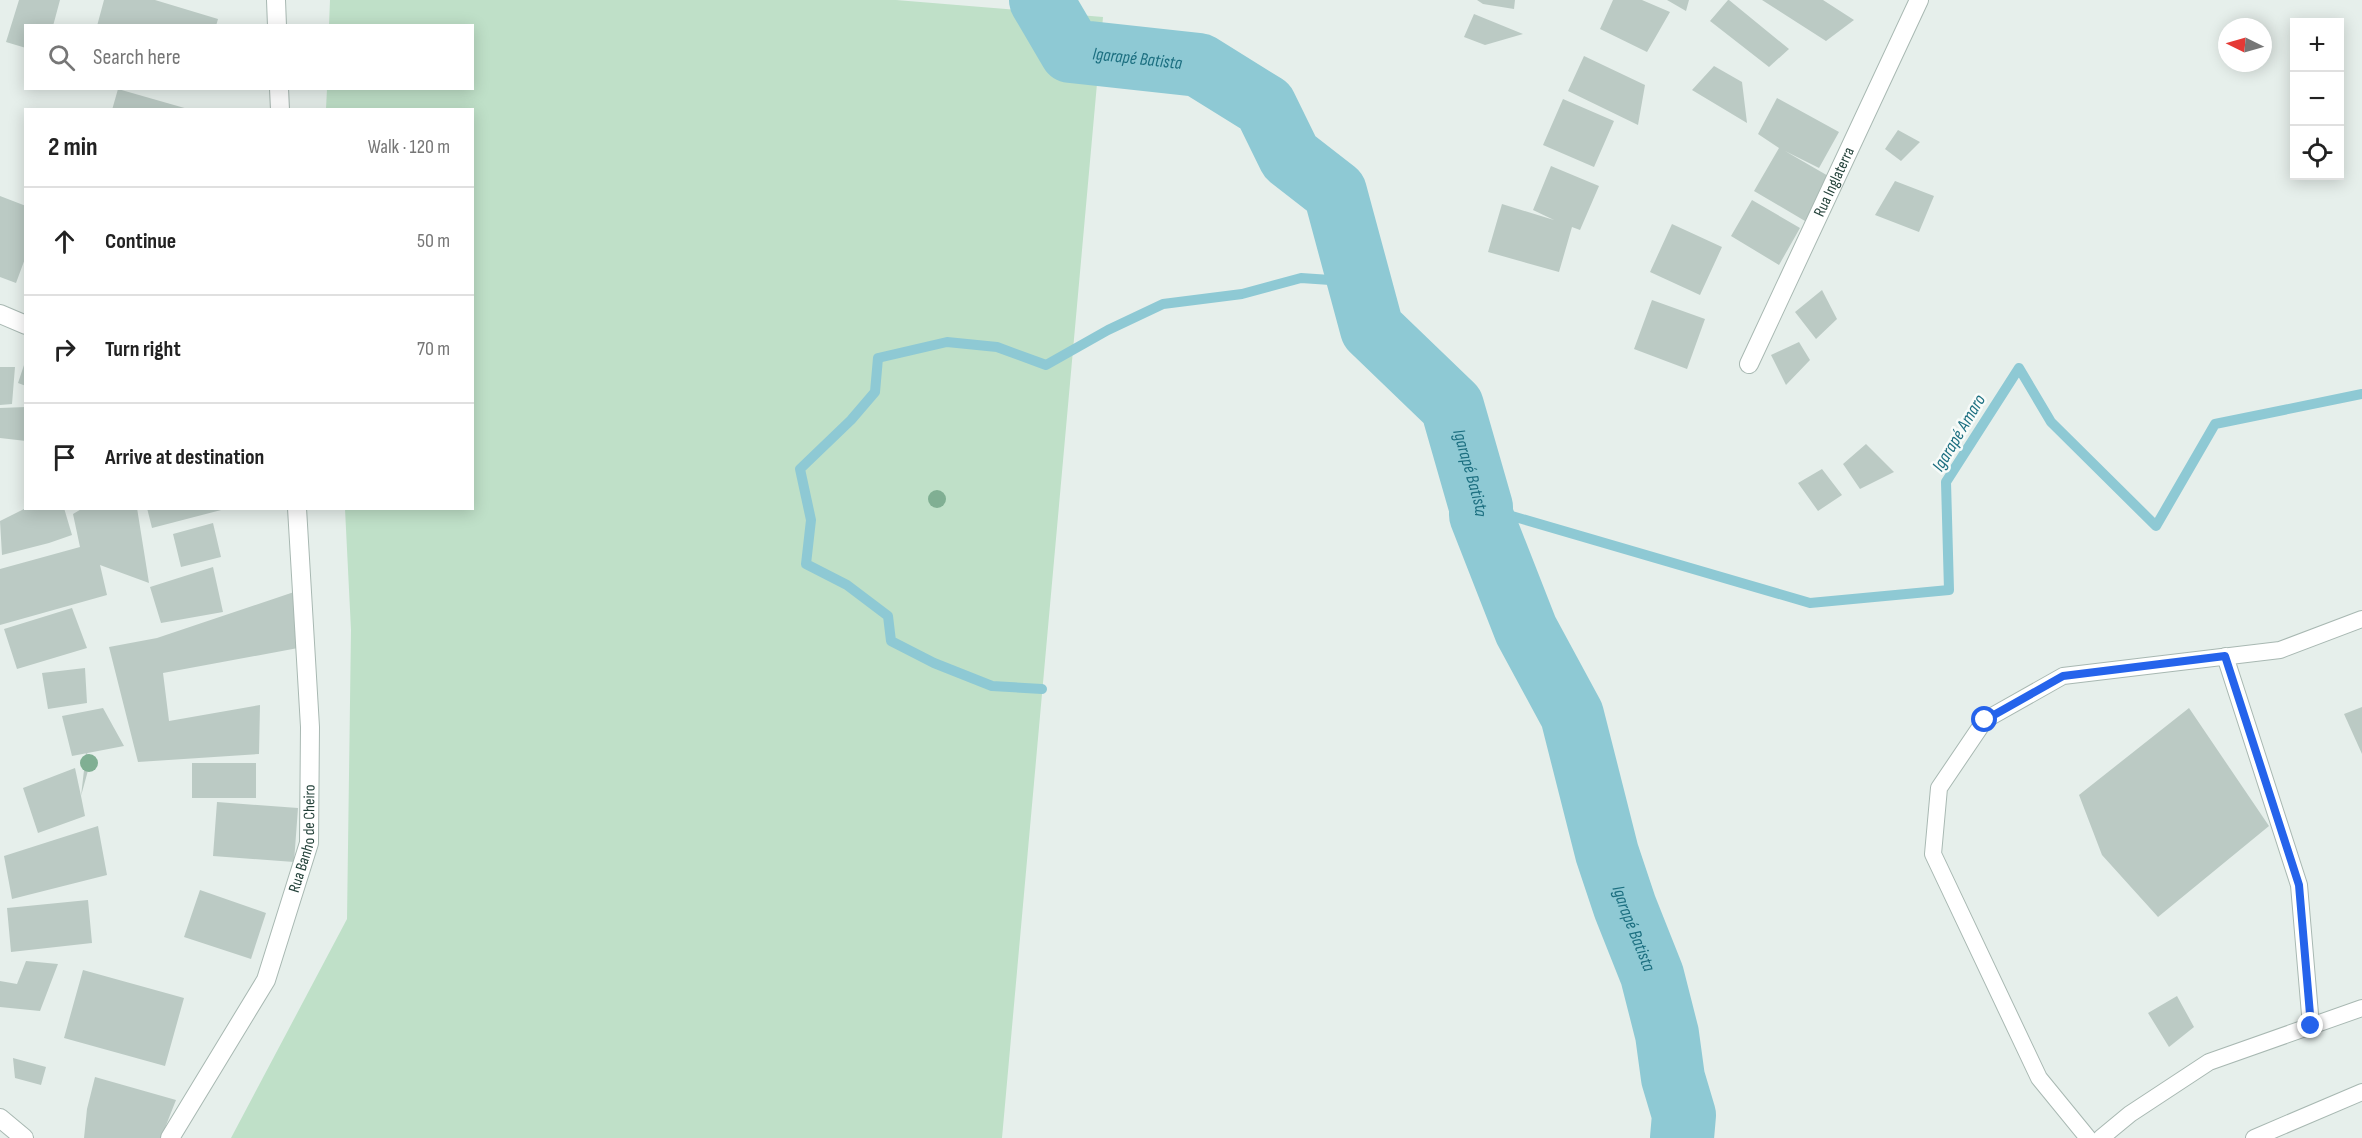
<!DOCTYPE html>
<meta charset="utf-8">
<style>
body{margin:0;font-family:"Sofia Sans Condensed",sans-serif;background:#f2f2f2;color:#222}
.controls{position:absolute;right:18px;top:18px;display:grid;overflow:hidden;border-radius:0px;box-shadow:0 3px 15px #0003}
.controls button{width:54px;height:54px;display:grid;place-items:center;padding:0;border:0;border-bottom:2px solid #e0e0e0;background:#fff;color:#222;font:30px sans-serif}
.compass{position:absolute;left:2218px;top:18px;width:54px;height:54px;border-radius:50%;background:#fff;box-shadow:0 3px 15px #0003;rotate:275deg}
.stop{position:absolute;width:18px;height:18px;margin:-14px;border:4px solid #2563eb;border-radius:50%;background:#fff}
.stop.end{background:#2563eb;border-color:#fff;box-shadow:0 2px 6px #0008}
.list{margin:0;padding:0;list-style:none}
h2{display:flex;justify-content:space-between;align-items:center;height:78px;margin:0;padding:0 24px;font-size:26px}
h2 small{font-size:20px;font-weight:400;color:#767676}
.list li{display:grid;grid-template-columns:39px 1fr auto;gap:18px;align-items:center;box-sizing:border-box;height:108px;padding:0 24px;border-top:2px solid #e0e0e0}
.list b{display:block;font-size:22px;white-space:nowrap}
.list em{font-size:20px;font-style:normal;color:#767676}
.icon{flex:none;width:33px;height:33px;fill:none;stroke:currentColor;stroke-width:2;stroke-linecap:round;stroke-linejoin:round}
.map{position:relative;flex:none;width:2362px;height:1138px;overflow:hidden}
.search{position:absolute;background:#fff;box-shadow:0 3px 15px #0003;left:24px;top:24px;width:450px;height:66px;display:flex;align-items:center;gap:15px;box-sizing:border-box;padding:0 21px;border-radius:0px;color:#767676;font-size:22px}
.panel{position:absolute;background:#fff;box-shadow:0 3px 15px #0003;left:24px;top:108px;width:450px;height:402px;border-radius:0px}
.map>svg:first-child{display:block}
</style>
<div class="map">
<svg width="2362" height="1138" viewBox="0 0 2362 1138">
<rect width="100%" height="100%" fill="#e6efeb"/>
<path fill="#bfe0c8" d="M 330,0 L 896,0 L 1103,17 L 1002,1138 L 231,1138 L 347,919 L 351,630 L 345,509 L 472,508 L 472,110 L 326,109 L 327,89 L 472,88 L 472,26 L 329,25 Z"/>
<g fill="none" stroke-linecap="round" stroke-linejoin="round">
<path stroke="#8ec9d4" stroke-width="10" d="M 1481,507 L 1810,603 L 1949,590 L 1946,482 L 2019,368 L 2051,422 L 2156,526 L 2215,424 L 2362,394
M 1042,689 L 992,686 L 934,663 L 891,641 L 888,616 L 847,585 L 806,564 L 811,520 L 800,469 L 851,420 L 875,392 L 878,358 L 947,342 L 997,347 L 1046,365 L 1108,330 L 1163,304 L 1242,294 L 1301,278 L 1360,282"/>
<path stroke="#8ec9d4" stroke-width="64" id="s1" d="M 1041,0 L 1071,51 L 1199,65 L 1265,106 L 1290,157 L 1335,192 L 1372,329 L 1452,406 L 1481,507 L 1481,515 L 1526,630 L 1572,715 L 1607,853 L 1625,907 L 1652,975 L 1667,1034 L 1673,1078 L 1684,1115 L 1682,1138"/>
</g>
<path fill="#bbcac4" d="M 19,0 L 60,0 L 53,26 L 26,26 L 26,48 L 6,42 Z
M 104,0 L 155,0 L 218,19 L 216,26 L 97,26 Z
M 1477,0 L 1515,0 L 1514,9 L 1483,4 Z
M 1613,0 L 1642,0 L 1670,12 L 1647,52 L 1600,29 Z
M 1667,0 L 1689,0 L 1686,11 Z
M 1728,0 L 1729,0 L 1789,49 L 1769,67 L 1710,21 Z
M 1762,0 L 1823,0 L 1854,20 L 1826,41 Z
M 1474,14 L 1523,34 L 1485,45 L 1464,37 Z
M 1584,56 L 1645,85 L 1638,125 L 1568,91 Z
M 1714,66 L 1742,82 L 1747,123 L 1692,90 Z
M 118,89 L 188,109 L 188,110 L 112,110 Z
M 1777,98 L 1839,132 L 1819,168 L 1785,151 L 1830,177 L 1805,221 L 1754,191 L 1779,148 L 1758,134 Z
M 1563,99 L 1614,121 L 1594,167 L 1543,145 Z
M 1898,130 L 1920,142 L 1901,161 L 1885,149 Z
M 1551,166 L 1599,186 L 1580,230 L 1572,227 L 1559,272 L 1488,252 L 1502,204 L 1554,220 L 1533,210 Z
M 1895,181 L 1934,196 L 1919,232 L 1875,215 Z
M 0,196 L 26,206 L 26,256 L 16,283 L 0,277 Z
M 1752,200 L 1800,228 L 1779,265 L 1731,236 Z
M 1672,224 L 1722,247 L 1700,295 L 1650,272 Z
M 1822,290 L 1837,319 L 1816,339 L 1795,312 Z
M 1652,300 L 1705,319 L 1687,369 L 1634,349 Z
M 1799,342 L 1810,360 L 1786,385 L 1771,355 Z
M 25,362 L 26,362 L 26,386 L 18,383 Z
M 0,367 L 15,367 L 12,404 L 0,405 Z
M 26,407 L 26,441 L 0,438 L 0,408 Z
M 1866,444 L 1894,472 L 1860,489 L 1843,464 Z
M 1822,469 L 1842,495 L 1818,511 L 1798,483 Z
M 26,508 L 64,508 L 72,535 L 49,543 L 2,555 L 0,521 Z
M 83,508 L 137,508 L 149,583 L 100,565 L 107,595 L 0,625 L 0,569 L 80,547 L 73,514 Z
M 147,508 L 225,508 L 225,509 L 152,528 Z
M 213,523 L 221,557 L 181,567 L 173,534 Z
M 213,567 L 223,612 L 161,623 L 150,587 Z
M 294,592 L 298,648 L 163,673 L 169,721 L 260,705 L 259,754 L 138,762 L 109,647 L 157,638 Z
M 72,608 L 87,648 L 17,669 L 4,629 Z
M 85,668 L 87,703 L 48,709 L 42,673 Z
M 2362,707 L 2362,754 L 2344,714 Z
M 103,708 L 124,746 L 72,756 L 62,716 Z
M 2189,708 L 2269,826 L 2158,917 L 2102,855 L 2079,795 Z
M 86,753 L 92,756 L 81,796 L 85,816 L 38,833 L 23,788 L 75,768 L 81,796 Z
M 192,763 L 256,763 L 256,798 L 192,798 Z
M 217,802 L 298,808 L 294,862 L 213,856 Z
M 98,826 L 107,875 L 12,899 L 4,856 Z
M 200,890 L 266,913 L 251,959 L 184,937 Z
M 88,900 L 92,943 L 11,952 L 7,908 Z
M 26,961 L 58,964 L 40,1011 L 0,1007 L 0,981 L 17,984 Z
M 83,970 L 184,998 L 165,1066 L 64,1038 Z
M 2177,996 L 2194,1027 L 2169,1047 L 2148,1013 Z
M 13,1058 L 46,1067 L 41,1085 L 15,1078 Z
M 95,1077 L 176,1100 L 161,1138 L 84,1138 L 87,1109 Z"/>
<g fill="none" stroke-linecap="round" stroke-linejoin="round">
<g stroke="#a8b8b2" stroke-width="18">
<path id="service" d="M 2225,656 L 2299,885 L 2311,1026
M 2088,1138 L 2039,1078 L 1933,854 L 1939,788 L 1985,720 L 2063,676 L 2280,650 L 2362,619
M 2101,1138 L 2130,1114 L 2209,1062 L 2362,1008
M 2254,1138 L 2362,1092"/>
</g>
<g stroke="#a8b8b2" stroke-width="20">
<g id="minor">
<path d="M 276,0 L 277,26"/>
<path d="M 279,88 L 280,110"/>
<path d="M 0,314 L 26,325"/>
<path id="s2" d="M 1749,364 L 1919,0"/>
<path d="M 0,1118 L 24,1138"/>
<path id="s3" d="M 170,1138 L 266,980 L 309,843 L 310,727 L 297,508"/>
</g>
</g>
<use href="#service" stroke="#fff" stroke-width="16"/>
<use href="#minor" stroke="#fff" stroke-width="18"/>
</g>
<g fill="#80af93">
<circle cx="937" cy="499" r="9"/>
<circle cx="89" cy="763" r="9"/>
</g>
<g fill="none" stroke-linecap="round" stroke-linejoin="round">
<path stroke="#2563eb" stroke-width="8" d="M 1985,720 L 2063,676 L 2225,656 L 2299,885 L 2311,1026"/>
</g>
<g text-anchor="middle" dominant-baseline="central" stroke-width="5" stroke-linejoin="round" paint-order="stroke">
<g font-size="16" fill="#24423a" stroke="#f7fbf9">
<text stroke="none"><textPath href="#s2" startOffset="201">Rua Inglaterra</textPath></text>
<text stroke="none"><textPath href="#s3" startOffset="332">Rua Banho de Cheiro</textPath></text>
</g>
<g font-size="18" font-style="italic" fill="#1c6f80" stroke="#f7fbf9">
<text stroke="none"><textPath href="#s1" startOffset="126">Igarapé Batista</textPath></text>
<text transform="translate(1959 433) rotate(-59)">Igarapé Amaro</text>
<text stroke="none"><textPath href="#s1" startOffset="702">Igarapé Batista</textPath></text>
<text stroke="none"><textPath href="#s1" startOffset="1188">Igarapé Batista</textPath></text>
</g>
</g>
</svg>
<div class="controls">
<button>+</button>
<button>−</button>
<button><svg class="icon" aria-label="locate" viewBox="0 0 24 24"><circle cx="12" cy="12" r="6"/><path d="M12 2v4M12 18v4M2 12h4M18 12h4"/></svg></button>
</div>
<svg class="compass" viewBox="-18 -18 36 36"><path d="M0-13l5 13h-10z" fill="#e53935"/><path d="M0 13l5-13h-10z" fill="#767676"/></svg>
<div class="stop" style="left:1985px;top:720px"></div>
<div class="stop end" style="left:2311px;top:1026px"></div>
<div class="search"><svg class="icon" aria-label="search" viewBox="0 0 24 24"><circle cx="10" cy="10" r="6"/><path d="M15 15l6 6"/></svg>Search here</div>
<section class="panel">
<h2>2 min<small>Walk · 120 m</small></h2>
<ul class="list">
<li><svg class="icon" aria-label="ahead" viewBox="0 0 24 24"><path d="M12 20V5M6 11l6-6 6 6"/></svg><div><b>Continue</b></div><em>50 m</em></li>
<li><svg class="icon" aria-label="right" viewBox="0 0 24 24"><path d="M7 20v-9h11M14 6l5 5-5 5"/></svg><div><b>Turn right</b></div><em>70 m</em></li>
<li><svg class="icon" aria-label="arrive" viewBox="0 0 24 24"><path d="M6 21V4h12l-3 4 3 4H6"/></svg><div><b>Arrive at destination</b></div></li>
</ul>
</section>
</div>
